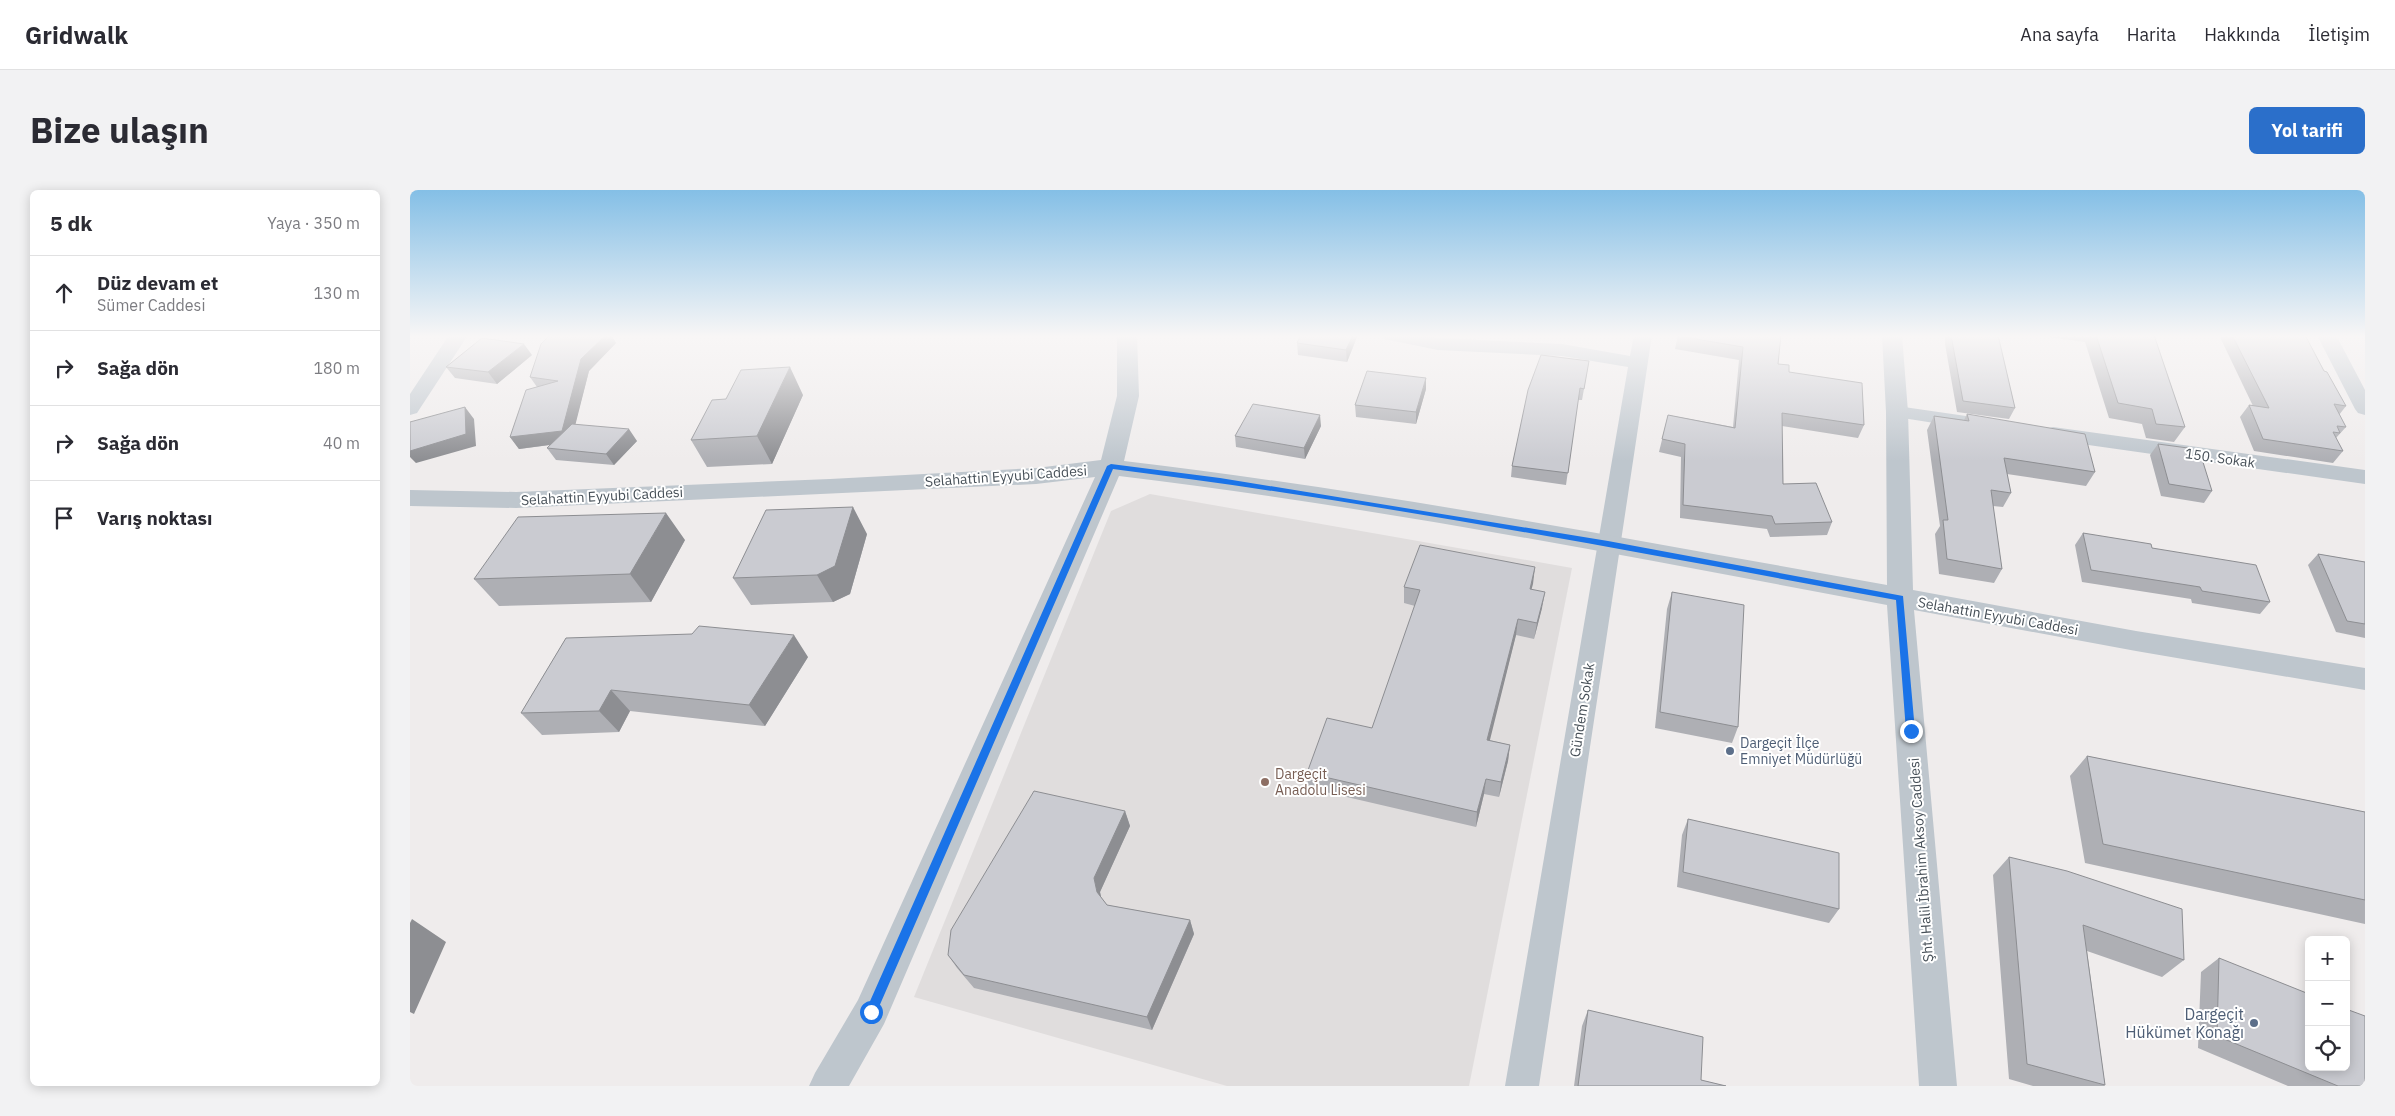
<!DOCTYPE html>
<html lang="tr">
<meta charset="utf-8">
<style>
body{margin:0;font-family:"IBM Plex Sans",sans-serif;background:#f2f2f3;color:#2b2b33}
.controls{position:absolute;right:15px;bottom:15px;display:grid;overflow:hidden;border-radius:8px;box-shadow:0 2px 12px #0003}
.controls button{width:45px;height:45px;display:grid;place-items:center;padding:0;border:0;border-bottom:1px solid #e1e1e2;background:#fff;color:#2b2b33;font:25px sans-serif}
.stop{position:absolute;width:15px;height:15px;margin:-11px;border:4px solid #1a73e8;border-radius:50%;background:#fff}
.stop.end{background:#1a73e8;border-color:#fff;box-shadow:0 1px 5px #0008}
.list{margin:0;padding:0;list-style:none}
h2{display:flex;justify-content:space-between;align-items:center;height:65px;margin:0;padding:0 20px;font-size:21px}
h2 small{font-size:16px;font-weight:400;color:#7c7c81}
.list li{display:grid;grid-template-columns:32px 1fr auto;gap:15px;align-items:center;box-sizing:border-box;height:75px;padding:0 20px;border-top:1px solid #e1e1e2}
.list b{display:block;font-size:19px;white-space:nowrap}
.list p{margin:0;font-size:16px;white-space:nowrap;color:#7c7c81}
.list em{font-size:16px;font-style:normal;color:#7c7c81}
.icon{flex:none;width:28px;height:28px;fill:none;stroke:currentColor;stroke-width:2;stroke-linecap:round;stroke-linejoin:round}
.map{position:relative;flex:none;width:1955px;height:896px;overflow:hidden;border-radius:8px}
header{display:flex;align-items:center;gap:30px;box-sizing:border-box;height:70px;padding:0 25px;background:#fff;border-bottom:1px solid #e1e1e2}
header strong{font-size:24px}
nav{display:flex;gap:28px;margin-inline-start:auto;font-size:18px}
.intro{display:flex;align-items:center;justify-content:space-between;box-sizing:border-box;height:120px;padding:0 30px}
h1{margin:0;font-size:35px}
.button{padding:12px 22px;border-radius:8px;background:#2b6fca;color:#fff;font-size:18px;font-weight:700}
main{display:flex;gap:30px;padding:0 30px}
aside{flex:1;background:#fff;border-radius:8px;box-shadow:0 2px 12px #0003}
.map>svg:first-child{display:block}
</style>
<header>
<strong>Gridwalk</strong>
<nav><a>Ana sayfa</a><a>Harita</a><a>Hakkında</a><a>İletişim</a></nav>
</header>
<div class="intro"><h1>Bize ulaşın</h1><a class="button">Yol tarifi</a></div>
<main>
<aside>
<h2>5 dk<small>Yaya · 350 m</small></h2>
<ul class="list">
<li><svg class="icon" aria-label="ahead" viewBox="0 0 24 24"><path d="M12 20V5M6 11l6-6 6 6"/></svg><div><b>Düz devam et</b><p>Sümer Caddesi</p></div><em>130 m</em></li>
<li><svg class="icon" aria-label="right" viewBox="0 0 24 24"><path d="M7 20v-9h11M14 6l5 5-5 5"/></svg><div><b>Sağa dön</b></div><em>180 m</em></li>
<li><svg class="icon" aria-label="right" viewBox="0 0 24 24"><path d="M7 20v-9h11M14 6l5 5-5 5"/></svg><div><b>Sağa dön</b></div><em>40 m</em></li>
<li><svg class="icon" aria-label="arrive" viewBox="0 0 24 24"><path d="M6 21V4h12l-3 4 3 4H6"/></svg><div><b>Varış noktası</b></div></li>
</ul>
</aside>
<div class="map">
<svg width="1955" height="896" viewBox="0 0 1955 896">
<rect width="100%" height="100%" fill="#efecec"/>
<path fill="#e0dddd" d="M 740,304 L 1162,378 L 1059,896 L 817,896 L 504,807 L 701,321 Z"/>
<g fill="none" stroke-linecap="round" stroke-linejoin="round">
<path fill="#bec6cd" fill-rule="evenodd" d="M 39,145 L 58,145 L 7,223 L 0,225 L 0,204 Z
M 972,145 L 1012,145 L 1028,148 L 1152,154 L 1220,166 L 1224,145 L 1242,145 L 1129,896 L 1095,896 L 1218,177 L 1152,166 L 1028,160 L 974,149 Z
M 1907,145 L 1926,145 L 1955,200 L 1955,225 L 1948,223 L 1945,219 Z
M 1487,216 L 1556,226 L 1563,227 L 1566,232 L 1563,237 L 1556,238 L 1480,226 L 1477,222 L 1480,218 Z
M 1643,237 L 1955,280 L 1955,294 L 1636,249 L 1633,244 L 1636,239 Z"/>
<path fill="#bec6cd" fill-rule="evenodd" d="M 707,145 L 727,145 L 729,206 L 714,271 C 969,301 1224,350 1477,395 L 1476,222 L 1472,145 L 1492,145 L 1498,222 L 1503,400 L 1726,441 L 1955,478 L 1955,500 L 1726,461 L 1504,420 L 1547,896 L 1509,896 L 1477,415 C 1222,367 967,317 709,286 L 474,834 L 439,896 L 399,896 L 405,883 L 448,810 L 685,287 L 626,294 L 106,318 L 0,316 L 0,300 L 106,302 L 420,289 L 626,278 L 691,270 L 707,206 Z"/>
</g>
<path fill="#aeafb4" d="M 140,145 L 201,145 L 206,153 L 179,181 L 165,234 L 227,251 L 204,275 L 146,270 L 137,258 L 140,255 L 109,259 L 100,247 L 127,197 L 120,187 Z
M 891,145 L 947,145 L 947,147 L 937,172 L 888,165 L 887,153 Z
M 1268,145 L 1371,145 L 1368,174 L 1454,235 L 1448,248 L 1372,236 L 1373,294 L 1422,332 L 1417,345 L 1360,347 L 1357,339 L 1270,328 L 1271,267 L 1249,262 L 1258,225 L 1323,237 L 1329,170 L 1265,159 Z
M 1535,145 L 1588,145 L 1605,218 L 1599,229 L 1547,222 L 1535,154 Z
M 1622,145 L 1744,145 L 1775,237 L 1764,252 L 1736,248 L 1732,234 L 1699,228 L 1675,152 Z
M 1809,145 L 1895,145 L 1914,181 L 1936,216 L 1929,225 L 1936,237 L 1926,248 L 1933,261 L 1923,273 L 1844,261 L 1830,227 L 1839,215 L 1843,216 Z
M 122,165 L 87,194 L 45,188 L 36,177 Z
M 1179,171 L 1172,210 L 1168,210 L 1156,295 L 1101,287 L 1102,276 Z
M 1016,199 L 1006,234 L 946,227 L 945,215 Z
M 393,205 L 362,274 L 297,277 L 281,250 Z
M 1557,224 L 1685,282 L 1676,296 L 1597,284 L 1601,303 L 1593,317 L 1583,316 L 1592,379 L 1584,393 L 1529,384 L 1525,344 L 1530,336 L 1517,240 L 1524,226 L 1554,230 Z
M 911,236 L 895,269 L 826,257 L 825,246 Z
M 1748,254 L 1781,267 L 1802,301 L 1794,313 L 1751,306 L 1740,265 Z
M 1673,343 L 1742,358 L 1860,412 L 1850,424 L 1782,413 L 1781,409 L 1672,392 L 1665,355 Z
M 457,344 L 440,404 L 423,412 L 341,415 L 323,388 Z
M 275,350 L 241,412 L 89,416 L 64,389 Z
M 1908,364 L 1955,372 L 1955,448 L 1926,442 L 1898,375 Z
M 1125,377 L 1121,399 L 1132,418 L 1124,449 L 1106,445 L 1079,550 L 1100,555 L 1098,571 L 1089,607 L 1074,604 L 1066,637 L 898,598 L 897,583 L 962,538 L 1005,416 L 994,413 L 994,397 Z
M 1262,402 L 1328,537 L 1322,553 L 1245,538 L 1257,419 Z
M 156,448 L 398,467 L 355,536 L 220,521 L 209,542 L 132,545 L 111,523 Z
M 1677,566 L 1955,622 L 1955,734 L 1675,673 L 1660,586 Z
M 715,621 L 720,636 L 690,702 L 691,707 L 697,715 L 780,730 L 784,744 L 742,840 L 564,798 L 547,778 L 538,765 Z
M 1278,629 L 1429,719 L 1419,733 L 1267,697 L 1272,645 Z
M 1599,667 L 1774,770 L 1752,787 L 1677,761 L 1695,895 L 1694,896 L 1623,896 L 1599,889 L 1583,685 Z
M 1809,768 L 1955,896 L 1878,896 L 1788,858 L 1791,782 Z
M 1178,820 L 1291,890 L 1316,896 L 1164,896 L 1172,836 Z"/>
<path fill="#8d8e92" d="M 196,145 L 201,145 L 206,153 L 179,181 L 161,252 L 109,259 L 100,247 L 171,169 Z
M 943,145 L 947,145 L 947,147 L 937,172 L 936,160 Z
M 114,154 L 122,165 L 87,194 L 78,182 Z
M 380,177 L 393,205 L 362,274 L 347,246 Z
M 1016,188 L 1016,199 L 1006,234 L 1006,222 Z
M 55,217 L 64,229 L 66,256 L 6,273 L 0,267 L 0,261 Z
M 910,225 L 911,236 L 895,269 L 894,258 Z
M 219,239 L 227,251 L 204,275 L 196,264 Z
M 443,317 L 457,344 L 440,404 L 423,412 L 407,385 Z
M 256,323 L 275,350 L 241,412 L 220,384 Z
M 1125,377 L 1123,394 L 1117,416 L 1120,399 Z
M 1135,402 L 1132,418 L 1124,449 L 1127,433 Z
M 1108,429 L 1106,445 L 1076,566 L 1077,550 Z
M 384,445 L 398,467 L 355,536 L 339,515 Z
M 201,500 L 220,521 L 209,542 L 189,521 Z
M 1100,555 L 1098,571 L 1089,607 L 1091,592 Z
M 1076,589 L 1074,604 L 1066,637 L 1067,622 Z
M 715,621 L 720,636 L 690,702 L 693,716 L 687,702 L 684,688 Z
M 2,729 L 36,752 L 4,824 L 0,822 L 0,733 Z
M 780,730 L 784,744 L 742,840 L 737,827 Z"/>
<path fill="#cacbd1" stroke="#8d8e92" d="M 140,145 L 196,145 L 171,169 L 152,241 L 100,247 L 116,200 L 148,191 L 120,187 L 131,154 Z
M 891,145 L 943,145 L 936,160 L 887,153 Z
M 1268,145 L 1371,145 L 1368,174 L 1379,175 L 1379,182 L 1452,193 L 1454,235 L 1372,223 L 1373,294 L 1406,293 L 1422,332 L 1365,334 L 1362,326 L 1273,315 L 1275,254 L 1252,249 L 1258,225 L 1325,238 L 1333,157 L 1268,146 Z
M 1541,145 L 1588,145 L 1605,218 L 1553,211 Z
M 1686,145 L 1744,145 L 1775,237 L 1746,234 L 1742,219 L 1708,213 Z
M 1822,145 L 1895,145 L 1914,181 L 1917,182 L 1936,216 L 1924,214 L 1936,237 L 1927,236 L 1930,243 L 1923,242 L 1933,261 L 1853,249 L 1839,215 L 1859,218 Z
M 72,148 L 114,154 L 78,182 L 36,177 Z
M 1131,165 L 1179,171 L 1174,199 L 1170,198 L 1158,283 L 1102,276 L 1118,200 Z
M 380,177 L 347,246 L 281,250 L 302,210 L 316,209 L 331,180 Z
M 957,181 L 1016,188 L 1006,222 L 945,215 Z
M 843,214 L 910,225 L 894,258 L 825,246 Z
M 55,217 L 56,244 L 0,261 L 0,232 Z
M 1557,224 L 1675,244 L 1685,282 L 1594,268 L 1601,303 L 1581,300 L 1592,379 L 1537,369 L 1533,330 L 1538,330 L 1524,226 L 1559,231 Z
M 162,234 L 219,239 L 196,264 L 137,258 Z
M 1748,254 L 1778,258 L 1781,267 L 1792,269 L 1802,301 L 1759,294 Z
M 443,317 L 425,376 L 407,385 L 323,388 L 356,320 Z
M 256,323 L 220,384 L 64,389 L 108,327 Z
M 1673,343 L 1741,354 L 1742,358 L 1846,375 L 1860,412 L 1792,401 L 1790,397 L 1681,380 Z
M 1010,355 L 1125,377 L 1120,399 L 1135,402 L 1127,433 L 1108,429 L 1077,550 L 1100,555 L 1091,592 L 1076,589 L 1067,622 L 897,583 L 917,528 L 962,538 L 1010,400 L 994,397 Z
M 1908,364 L 1955,372 L 1955,434 L 1937,431 Z
M 1262,402 L 1334,415 L 1328,537 L 1250,522 Z
M 289,436 L 384,445 L 339,515 L 201,500 L 189,521 L 111,523 L 156,448 L 282,444 Z
M 1677,566 L 1955,622 L 1955,710 L 1693,654 Z
M 624,601 L 715,621 L 684,688 L 687,702 L 697,715 L 780,730 L 737,827 L 554,785 L 538,765 L 541,740 Z
M 1278,629 L 1429,663 L 1429,719 L 1273,682 Z
M 1599,667 L 1657,681 L 1772,719 L 1774,770 L 1673,735 L 1695,895 L 1617,874 Z
M 1809,768 L 1899,804 L 1899,877 L 1936,877 L 1936,819 L 1955,826 L 1955,896 L 1928,896 L 1807,846 Z
M 1178,820 L 1293,847 L 1291,890 L 1316,896 L 1168,896 Z"/>
<linearGradient id="sky" x2="0" y2="1"><stop stop-color="#84bfe6"/><stop offset="0.54" stop-color="#f8f6f6"/><stop offset="1" stop-color="#f8f6f6" stop-opacity="0"/></linearGradient>
<rect width="1955" height="271" fill="url(#sky)"/>
<path fill="#1a73e8" d="M 701,274 L 810,288 L 1198,351 L 1493,406 L 1505,541 L 1501,544 L 1496,541 L 1486,410 C 1226,362 966,312 703,279 L 465,826 L 457,826 L 457,818 L 697,276 Z"/>
<g fill="#5c6f8a" stroke="#fff" stroke-width="2">
<circle cx="1320" cy="561" r="5"/>
<circle cx="1844" cy="833" r="5"/>
</g>
<circle fill="#8d6e63" stroke="#fff" stroke-width="2" cx="855" cy="592" r="5"/>
<g text-anchor="middle" dominant-baseline="central" stroke-width="4" stroke-linejoin="round" paint-order="stroke">
<g font-size="14" fill="#464f57" stroke="#fff">
<text transform="translate(1810 268) rotate(8)">150. Sokak</text>
<text transform="translate(596 286) rotate(-4)">Selahattin Eyyubi Caddesi</text>
<text transform="translate(192 306) rotate(-3)">Selahattin Eyyubi Caddesi</text>
<text transform="translate(1588 426) rotate(10)">Selahattin Eyyubi Caddesi</text>
<text transform="translate(1172 520) rotate(-81)">Gündem Sokak</text>
<text transform="translate(1511 670) rotate(-94)">Şht. Halil İbrahim Aksoy Caddesi</text>
</g>
<g font-size="14" fill="#4e5e75" stroke="#fff" text-anchor="start">
<text x="1330" y="553">Dargeçit İlçe<tspan x="1330" dy="16">Emniyet Müdürlüğü</tspan></text>
</g>
<g font-size="14" fill="#785e54" stroke="#fff" text-anchor="start">
<text x="865" y="584">Dargeçit<tspan x="865" dy="16">Anadolu Lisesi</tspan></text>
</g>
<g font-size="16" fill="#4e5e75" stroke="#fff" text-anchor="end">
<text x="1834" y="824">Dargeçit<tspan x="1834" dy="18">Hükümet Konağı</tspan></text>
</g>
</g>
</svg>
<div class="controls">
<button>+</button>
<button>−</button>
<button><svg class="icon" aria-label="locate" viewBox="0 0 24 24"><circle cx="12" cy="12" r="6"/><path d="M12 2v4M12 18v4M2 12h4M18 12h4"/></svg></button>
</div>
<div class="stop" style="left:461px;top:822px"></div>
<div class="stop end" style="left:1501px;top:541px"></div>
</div>
</main>
